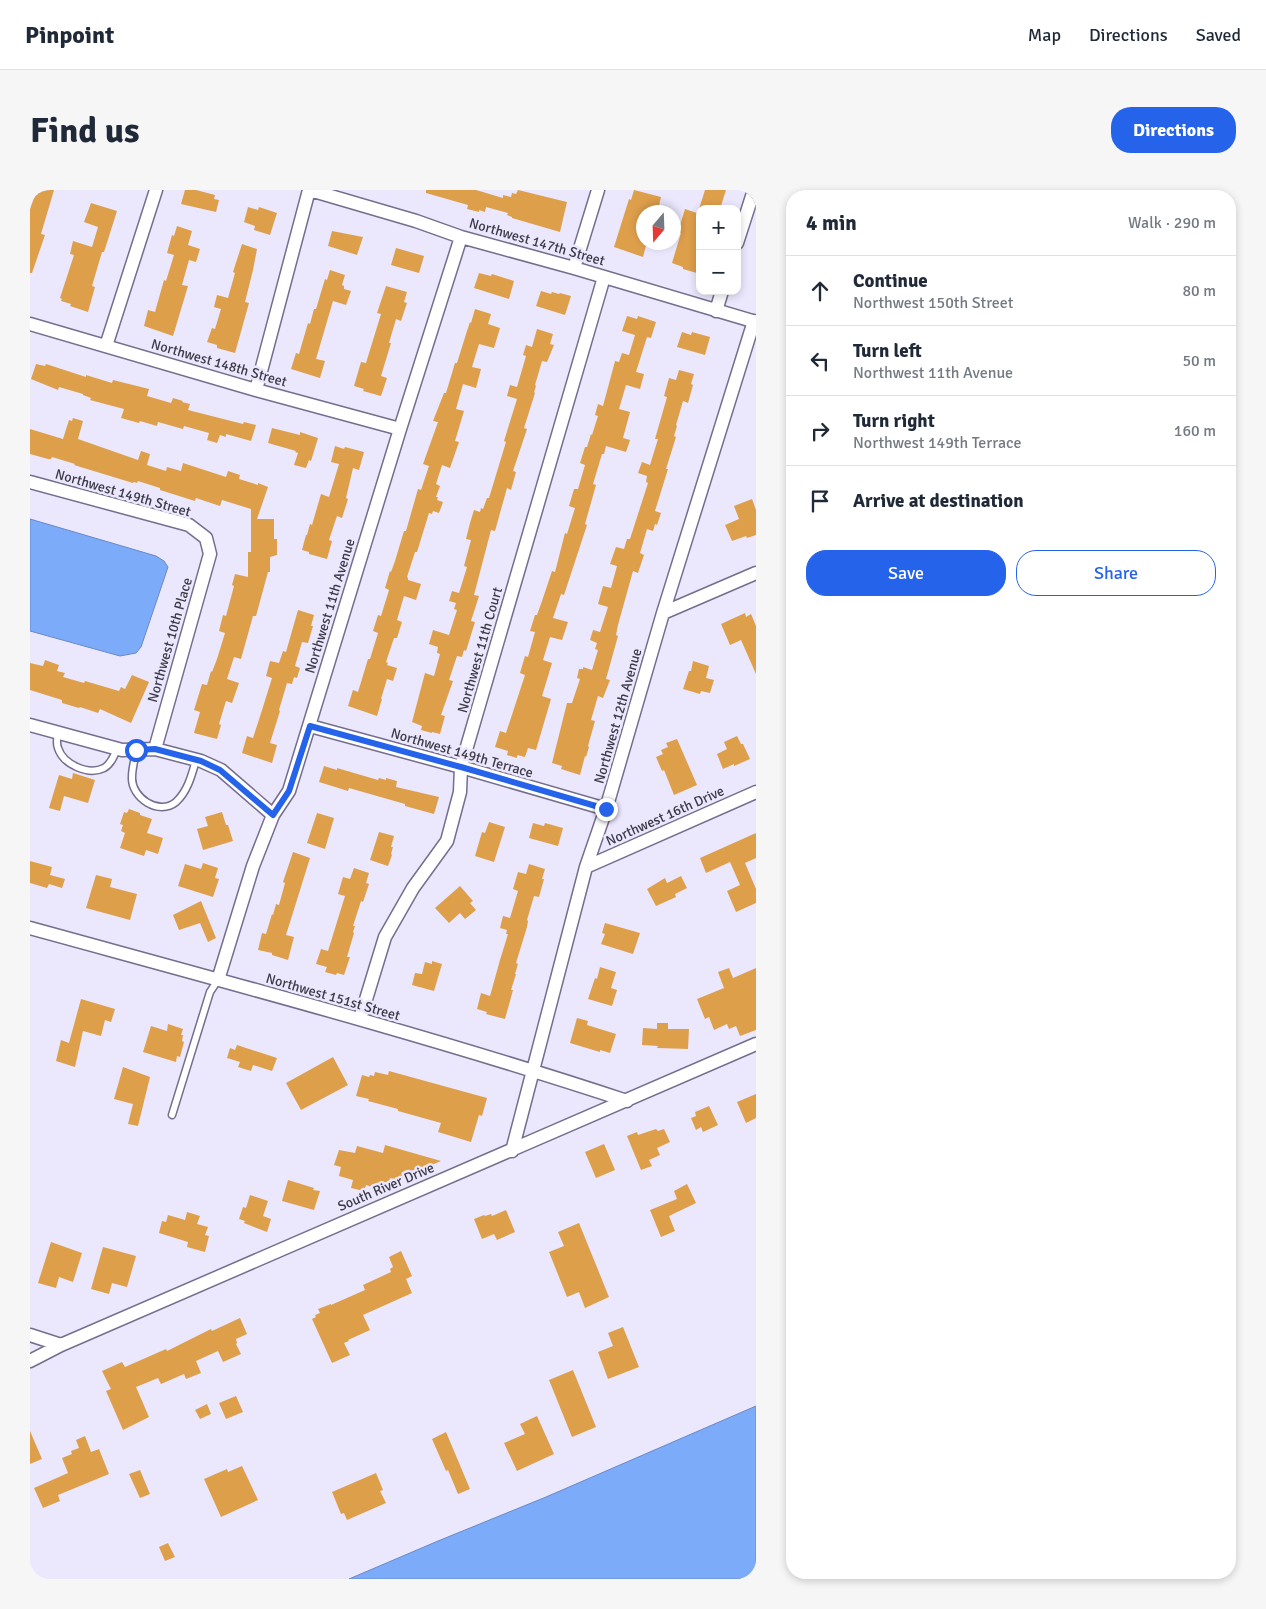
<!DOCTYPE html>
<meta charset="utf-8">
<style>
body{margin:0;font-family:Signika,sans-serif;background:#f6f6f7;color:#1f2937}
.controls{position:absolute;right:15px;top:15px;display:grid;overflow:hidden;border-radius:10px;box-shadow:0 2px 8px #0003}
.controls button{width:45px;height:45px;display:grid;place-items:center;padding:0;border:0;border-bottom:1px solid #e0e1e3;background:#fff;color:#1f2937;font:25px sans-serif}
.compass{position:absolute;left:606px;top:15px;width:45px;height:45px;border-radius:50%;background:#fff;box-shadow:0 2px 8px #0003;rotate:199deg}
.stop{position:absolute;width:15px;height:15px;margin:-11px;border:4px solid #2563eb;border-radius:50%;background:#fff}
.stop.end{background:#2563eb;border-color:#fff;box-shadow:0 1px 5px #0008}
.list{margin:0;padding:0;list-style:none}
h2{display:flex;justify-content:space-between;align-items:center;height:65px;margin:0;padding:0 20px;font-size:21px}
h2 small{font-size:16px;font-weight:400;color:#747a83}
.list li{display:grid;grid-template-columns:32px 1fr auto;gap:15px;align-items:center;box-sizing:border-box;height:70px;padding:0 20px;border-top:1px solid #e0e1e3}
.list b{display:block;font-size:19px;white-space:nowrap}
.list p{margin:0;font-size:16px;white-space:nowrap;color:#747a83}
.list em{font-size:16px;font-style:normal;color:#747a83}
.actions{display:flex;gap:10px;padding:15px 20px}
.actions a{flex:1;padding:11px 0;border:1px solid #2563eb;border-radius:20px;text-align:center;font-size:18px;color:#2563eb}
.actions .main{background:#2563eb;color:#fff}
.icon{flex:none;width:28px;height:28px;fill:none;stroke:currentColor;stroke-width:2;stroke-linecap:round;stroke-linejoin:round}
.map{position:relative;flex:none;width:726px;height:1389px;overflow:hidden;border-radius:20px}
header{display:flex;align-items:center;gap:30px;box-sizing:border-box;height:70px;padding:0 25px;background:#fff;border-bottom:1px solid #e0e1e3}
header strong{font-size:24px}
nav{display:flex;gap:28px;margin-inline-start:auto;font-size:18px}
.intro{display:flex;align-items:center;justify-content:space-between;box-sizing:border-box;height:120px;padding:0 30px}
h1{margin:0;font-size:35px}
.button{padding:12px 22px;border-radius:20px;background:#2563eb;color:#fff;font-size:18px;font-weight:700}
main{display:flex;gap:30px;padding:0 30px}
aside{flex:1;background:#fff;border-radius:20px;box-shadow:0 2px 8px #0003}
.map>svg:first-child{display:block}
</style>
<header>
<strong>Pinpoint</strong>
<nav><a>Map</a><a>Directions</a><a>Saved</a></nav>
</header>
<div class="intro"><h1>Find us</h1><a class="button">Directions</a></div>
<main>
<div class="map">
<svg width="726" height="1389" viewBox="0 0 726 1389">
<rect width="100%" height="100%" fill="#ebe7fd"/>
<path fill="#7cabf9" stroke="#6989c4" d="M 0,329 L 126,366 L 134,371 L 138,377 L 111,457 L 106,463 L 90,466 L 0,441 Z
M 726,1216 L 726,1389 L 319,1389 L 408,1351 L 516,1307 Z"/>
<path fill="#de9f4b" d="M 7,0 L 24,0 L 11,44 L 15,45 L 2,83 L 0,83 L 0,19 Z
M 155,0 L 166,0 L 185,5 L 184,9 L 189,10 L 186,22 L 151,14 Z
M 396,0 L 446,0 L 473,8 L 473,5 L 481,7 L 482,3 L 486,4 L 488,0 L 537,12 L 530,42 L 482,28 L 482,27 L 477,25 L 478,23 L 456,17 L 455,22 L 449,20 L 449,22 L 437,19 L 438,15 L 396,3 Z
M 604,0 L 631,7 L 628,20 L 626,19 L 625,22 L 614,22 L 614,52 L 617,52 L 613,67 L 584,57 L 599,9 L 601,10 Z
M 675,0 L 696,0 L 690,19 L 669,19 Z
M 61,13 L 87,21 L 74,62 L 72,62 L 62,96 L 65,97 L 58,122 L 40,116 L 41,114 L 31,111 L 32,109 L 30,108 L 44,65 L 40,64 L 43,51 L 62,57 L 68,37 L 54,32 Z
M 218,17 L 228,20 L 229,17 L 247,23 L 240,45 L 224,40 L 225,36 L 214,32 Z
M 655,19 L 670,24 L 670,84 L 653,79 L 653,77 L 642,73 L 651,43 L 648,42 Z
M 147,36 L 162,41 L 158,55 L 170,59 L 166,72 L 159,70 L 152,95 L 158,96 L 143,146 L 114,136 L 118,120 L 125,122 L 134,90 L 136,91 L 144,65 L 137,63 L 142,45 L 144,46 Z
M 302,41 L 333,47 L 327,65 L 298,56 Z
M 212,54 L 227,59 L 223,80 L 215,112 L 219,113 L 205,163 L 187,158 L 187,155 L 177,152 L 182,138 L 185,139 L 191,119 L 184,117 L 187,105 L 198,108 L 205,83 L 203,82 Z
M 366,58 L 394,66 L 389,83 L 361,75 Z
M 300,80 L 315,85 L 312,95 L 314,96 L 314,99 L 321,101 L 316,115 L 303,111 L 286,169 L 295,171 L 290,188 L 261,179 L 266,163 L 269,164 L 278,133 L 280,134 L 284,119 L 286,119 L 295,89 L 297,90 Z
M 449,83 L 461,86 L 462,84 L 484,91 L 479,109 L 444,98 Z
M 356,96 L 377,102 L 374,112 L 377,113 L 371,131 L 366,129 L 359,153 L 361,153 L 351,186 L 357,188 L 351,206 L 333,201 L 334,199 L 324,196 L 331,172 L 336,173 L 351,124 L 347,123 Z
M 511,101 L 521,104 L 522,102 L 529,104 L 530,103 L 541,106 L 535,125 L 506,116 Z
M 445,119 L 461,124 L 458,134 L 470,138 L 464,158 L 449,154 L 442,177 L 451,179 L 446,198 L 433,194 L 426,219 L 434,221 L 425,251 L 429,252 L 420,278 L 412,275 L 406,294 L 410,296 L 406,307 L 408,307 L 407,310 L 413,312 L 409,323 L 403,321 L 402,324 L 399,323 L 387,362 L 385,362 L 377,387 L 378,388 L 378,390 L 391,394 L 386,410 L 374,406 L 367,430 L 372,432 L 367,448 L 364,448 L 356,472 L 358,473 L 357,475 L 367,478 L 363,491 L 357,489 L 351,509 L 352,509 L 347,526 L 318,516 L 323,500 L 328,502 L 338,469 L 340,469 L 348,443 L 343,441 L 348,425 L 351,426 L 359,400 L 355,398 L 360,381 L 361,382 L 365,371 L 374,341 L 376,341 L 388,299 L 391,300 L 399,276 L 393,274 L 408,232 L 403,231 L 414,203 L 416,203 L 425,173 L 427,173 L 437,141 L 440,132 L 441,133 Z
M 597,126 L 607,129 L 608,126 L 626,132 L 621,148 L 617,147 L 606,182 L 614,184 L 610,199 L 596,195 L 589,219 L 600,222 L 593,248 L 600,250 L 596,262 L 576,256 L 574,264 L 572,264 L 563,294 L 566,295 L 555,334 L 557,335 L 534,405 L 531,404 L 523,428 L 538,432 L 532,450 L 520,447 L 513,470 L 522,473 L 512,506 L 521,509 L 506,560 L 498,558 L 495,567 L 487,565 L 487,568 L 477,565 L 478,561 L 465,557 L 470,541 L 476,543 L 495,485 L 490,483 L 495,466 L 498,467 L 505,442 L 500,441 L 505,425 L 507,425 L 512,411 L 522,381 L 525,382 L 535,343 L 537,344 L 545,318 L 539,316 L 544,299 L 548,299 L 555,275 L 550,273 L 555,257 L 557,257 L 561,244 L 562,245 L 568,226 L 565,225 L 568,214 L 573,216 L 585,171 L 589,172 L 592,163 L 599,165 L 605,145 L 592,141 Z
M 507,139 L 523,144 L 520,154 L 524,155 L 517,172 L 512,171 L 505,195 L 506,196 L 504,202 L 505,203 L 494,238 L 497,239 L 483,281 L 486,282 L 481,300 L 477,298 L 465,341 L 461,340 L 444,405 L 449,406 L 441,431 L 445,432 L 436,461 L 434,460 L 432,467 L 427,466 L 419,490 L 423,491 L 411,525 L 415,526 L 410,544 L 402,542 L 402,543 L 391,540 L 392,536 L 382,532 L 395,483 L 404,486 L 410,464 L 407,463 L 408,457 L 399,454 L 403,440 L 419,445 L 427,420 L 424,419 L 426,413 L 419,411 L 422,401 L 429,403 L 437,377 L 434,376 L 441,350 L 436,349 L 440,333 L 444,320 L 450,322 L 451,318 L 453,319 L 457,308 L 459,308 L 476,252 L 474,251 L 487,209 L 477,206 L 480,195 L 487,197 L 496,166 L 493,165 L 496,155 L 502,157 Z
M 652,142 L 661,145 L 662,142 L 680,147 L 675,165 L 647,157 Z
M 6,174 L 15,176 L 16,174 L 56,187 L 56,185 L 82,193 L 83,190 L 119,199 L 117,206 L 141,213 L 143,208 L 153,211 L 152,212 L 160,214 L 158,220 L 213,234 L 214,232 L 226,235 L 221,251 L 196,244 L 196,247 L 190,245 L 187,253 L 177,250 L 179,243 L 154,236 L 153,239 L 128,232 L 127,236 L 110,231 L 109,233 L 91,228 L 94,219 L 60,210 L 61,208 L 53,205 L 53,204 L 29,197 L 28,200 L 1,189 Z
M 649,180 L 664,184 L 661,194 L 663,195 L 658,213 L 653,211 L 646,235 L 647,236 L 644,246 L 646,247 L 636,279 L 638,279 L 625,321 L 631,323 L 627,335 L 625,334 L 623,341 L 617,339 L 610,363 L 614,365 L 608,383 L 603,381 L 588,435 L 586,445 L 588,446 L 576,489 L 580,490 L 573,508 L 568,506 L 561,530 L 565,531 L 558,556 L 559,557 L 556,567 L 555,566 L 550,585 L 531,579 L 532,576 L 522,573 L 537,513 L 542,513 L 550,489 L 547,488 L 549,479 L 553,479 L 553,477 L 562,480 L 568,460 L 565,459 L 567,453 L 560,450 L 563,440 L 570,442 L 578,417 L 568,414 L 573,396 L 581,398 L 587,376 L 580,374 L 586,357 L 594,359 L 597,349 L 600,349 L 618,293 L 616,292 L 617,286 L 608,283 L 612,272 L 620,275 L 628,249 L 625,249 L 637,207 L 634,206 L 639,188 L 646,190 Z
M 43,228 L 53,231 L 48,249 L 108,270 L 111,261 L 120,264 L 117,275 L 136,281 L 137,277 L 151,281 L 153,273 L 196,287 L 198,281 L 210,285 L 209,289 L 228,295 L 228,293 L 238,297 L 227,329 L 244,329 L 244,349 L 247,349 L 247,365 L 240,367 L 240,382 L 238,382 L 226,426 L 223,426 L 211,469 L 204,467 L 197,489 L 209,493 L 202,513 L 196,511 L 189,534 L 191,535 L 187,549 L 164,543 L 170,522 L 164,520 L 172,494 L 177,495 L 181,481 L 182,482 L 187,469 L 195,443 L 189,441 L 193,425 L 196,426 L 204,396 L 202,395 L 205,384 L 218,387 L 218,362 L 221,362 L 221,319 L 192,310 L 190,316 L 166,308 L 165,311 L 130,300 L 130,298 L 108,291 L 107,293 L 104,292 L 103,293 L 44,275 L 45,274 L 22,267 L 21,269 L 18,269 L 0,264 L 0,239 L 33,249 L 39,230 L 42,231 Z
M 242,238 L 270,245 L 270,242 L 288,248 L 281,271 L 279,270 L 276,278 L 264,275 L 268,263 L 265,262 L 266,261 L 238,253 Z
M 305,256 L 314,259 L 315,257 L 334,262 L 329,280 L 323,278 L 316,308 L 318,309 L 312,328 L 307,326 L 299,350 L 302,351 L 297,369 L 279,364 L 279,362 L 272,360 L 276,345 L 277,345 L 280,334 L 282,335 L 291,304 L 299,307 L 309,274 L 301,272 Z
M 722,309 L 726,320 L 726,345 L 717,348 L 716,346 L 702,351 L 695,335 L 709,329 L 704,316 Z
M 268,420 L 284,425 L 281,436 L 283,436 L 278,453 L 272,452 L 265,476 L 270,478 L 267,488 L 264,487 L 262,494 L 257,493 L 249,520 L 250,521 L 240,553 L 247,555 L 242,573 L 212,563 L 217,546 L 223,548 L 233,517 L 242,488 L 236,486 L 240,471 L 249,473 L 253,461 L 256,462 Z
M 715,423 L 716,427 L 721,424 L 726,436 L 726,484 L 711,450 L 700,455 L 691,434 Z
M 15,470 L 29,475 L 27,481 L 35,483 L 33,487 L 54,493 L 55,491 L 89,501 L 91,497 L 95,499 L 102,485 L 119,492 L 101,533 L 70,519 L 68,523 L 50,517 L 49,518 L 32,513 L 32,510 L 0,500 L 0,473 L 13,476 Z
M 663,471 L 679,476 L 676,488 L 684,490 L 680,503 L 671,501 L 670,504 L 653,499 L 659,481 L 661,481 Z
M 707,546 L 711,554 L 713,554 L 720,569 L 704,576 L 704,574 L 693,579 L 687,564 L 697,559 L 694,552 Z
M 647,549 L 667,595 L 644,605 L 634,580 L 632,581 L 626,567 L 633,564 L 631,560 L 638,557 L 636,553 Z
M 294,576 L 307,580 L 307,578 L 348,590 L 349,588 L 356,590 L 356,588 L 367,591 L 366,597 L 409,607 L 404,624 L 375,616 L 375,614 L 319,598 L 318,601 L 289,592 Z
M 43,583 L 65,590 L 58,613 L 34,606 L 30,621 L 19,618 L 29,585 L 42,589 Z
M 99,619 L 110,623 L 110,625 L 122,629 L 117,643 L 133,648 L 128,664 L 116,660 L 114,666 L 90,658 L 95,643 L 91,641 L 93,635 L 90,634 L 94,622 L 97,623 Z
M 192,622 L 196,635 L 198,635 L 203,651 L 173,660 L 167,639 L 178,636 L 175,627 Z
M 287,623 L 304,628 L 295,659 L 277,653 Z
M 459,632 L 475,637 L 464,672 L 445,666 L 452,642 L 455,643 Z
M 503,633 L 514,636 L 515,633 L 533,638 L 528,656 L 499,648 Z
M 349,642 L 364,646 L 361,657 L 363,657 L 361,664 L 362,665 L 358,676 L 340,670 Z
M 726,643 L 726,668 L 715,673 L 726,699 L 726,713 L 706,722 L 697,701 L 710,695 L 700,672 L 676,683 L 670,668 Z
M 263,662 L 280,668 L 256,745 L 264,747 L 258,770 L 242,765 L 242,763 L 228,760 L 232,743 L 236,744 L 242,724 L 243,725 L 246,714 L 249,715 L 255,693 L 253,692 Z
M 0,671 L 22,677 L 20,685 L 35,689 L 32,698 L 19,694 L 17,698 L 0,693 Z
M 173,673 L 188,678 L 185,688 L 189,689 L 183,707 L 148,696 L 155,674 L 171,679 Z
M 499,674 L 515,679 L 512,689 L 514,689 L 509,707 L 504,706 L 497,730 L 498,731 L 497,737 L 486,773 L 488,774 L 485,784 L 486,784 L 481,800 L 483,800 L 475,829 L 456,824 L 457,822 L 447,819 L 451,803 L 460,806 L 470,770 L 478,744 L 476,744 L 477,740 L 470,738 L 473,726 L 480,728 L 488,701 L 483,699 L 488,682 L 496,684 Z
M 324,678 L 339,683 L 336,693 L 339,694 L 333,712 L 331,711 L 323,736 L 325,736 L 323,742 L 324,743 L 317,767 L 320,767 L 314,785 L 307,783 L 306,785 L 295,782 L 297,777 L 286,774 L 291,759 L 298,761 L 315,706 L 308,704 L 313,687 L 320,689 Z
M 66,685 L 82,689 L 80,697 L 107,704 L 100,730 L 56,718 Z
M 651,686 L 657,698 L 645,704 L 646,707 L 626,716 L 617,699 L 635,688 L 637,693 Z
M 430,696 L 443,711 L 440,713 L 446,720 L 435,729 L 430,723 L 419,733 L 405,718 Z
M 171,711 L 186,748 L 178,752 L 170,733 L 149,740 L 143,725 Z
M 575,733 L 610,743 L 603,764 L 571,754 L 575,744 L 572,743 Z
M 402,771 L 412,774 L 404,801 L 382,795 L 385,783 L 392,784 L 395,772 L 402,774 Z
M 570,777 L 586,782 L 581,798 L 587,800 L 582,816 L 558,809 L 565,788 L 567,789 Z
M 699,778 L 703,788 L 726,778 L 726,840 L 710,846 L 706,836 L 699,839 L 697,834 L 684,840 L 679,827 L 675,829 L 667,809 L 694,798 L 688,782 Z
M 51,809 L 85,819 L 81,832 L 75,830 L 71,846 L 53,841 L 45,877 L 26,871 L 31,850 L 39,853 Z
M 547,828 L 558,831 L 557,835 L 586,844 L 580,863 L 570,860 L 570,862 L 540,853 Z
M 627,833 L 638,833 L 638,839 L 659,839 L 658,859 L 627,858 L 628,856 L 612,855 L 613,838 L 627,839 Z
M 138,834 L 153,839 L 151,845 L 153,845 L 152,851 L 154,852 L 150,867 L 147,866 L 146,872 L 113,862 L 121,836 L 137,841 Z
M 207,855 L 247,868 L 242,881 L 223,875 L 221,881 L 208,877 L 210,872 L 197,868 L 200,858 L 205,860 Z
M 303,867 L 318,895 L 271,920 L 256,893 Z
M 93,877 L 120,887 L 108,936 L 98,934 L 103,914 L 84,909 Z
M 359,881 L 457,908 L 452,926 L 449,925 L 441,952 L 408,942 L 411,933 L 368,921 L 368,919 L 338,911 L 339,909 L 326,906 L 332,885 L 339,887 L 340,885 L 344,886 L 345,882 L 358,885 Z
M 726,904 L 726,928 L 716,933 L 707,912 Z
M 679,916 L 688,935 L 673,942 L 671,937 L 666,940 L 661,928 L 666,926 L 665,922 Z
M 626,939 L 628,941 L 634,939 L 640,952 L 627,958 L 630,965 L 619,970 L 622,976 L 611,980 L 597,946 L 607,942 L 608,945 Z
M 574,954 L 585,980 L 566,988 L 555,962 Z
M 355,955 L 411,971 L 367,990 L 360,988 L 358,995 L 349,999 L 336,995 L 334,1001 L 321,998 L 323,990 L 309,986 L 311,977 L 304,975 L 309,960 L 325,963 L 327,956 L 353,963 Z
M 258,990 L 284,998 L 283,1000 L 290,1001 L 284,1020 L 252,1011 Z
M 657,994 L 666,1013 L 639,1026 L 645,1041 L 631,1047 L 620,1020 L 647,1009 L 644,1001 Z
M 220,1005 L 238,1011 L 233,1026 L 241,1029 L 237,1042 L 214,1033 L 215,1031 L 209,1029 L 213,1017 L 216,1018 Z
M 476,1020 L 485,1042 L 467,1050 L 464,1044 L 452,1049 L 444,1029 L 454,1025 L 455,1026 L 461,1024 L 462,1026 Z
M 157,1022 L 170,1026 L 167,1034 L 178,1037 L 175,1045 L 179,1046 L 175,1062 L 157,1057 L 158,1052 L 129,1043 L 132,1031 L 136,1032 L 138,1025 L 155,1030 Z
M 549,1033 L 579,1107 L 555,1118 L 549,1102 L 537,1107 L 519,1062 L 534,1056 L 528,1042 Z
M 21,1052 L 52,1063 L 43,1092 L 29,1087 L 26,1098 L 8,1093 Z
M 73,1057 L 106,1066 L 97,1097 L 82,1093 L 79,1104 L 61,1099 Z
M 371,1061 L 382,1086 L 376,1089 L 382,1103 L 333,1125 L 340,1140 L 318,1150 L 319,1151 L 314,1153 L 320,1165 L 302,1173 L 282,1129 L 286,1127 L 285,1125 L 290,1123 L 288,1119 L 301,1114 L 301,1115 L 335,1100 L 333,1095 L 361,1082 L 360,1079 L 363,1077 L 359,1067 Z
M 210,1128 L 217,1144 L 206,1149 L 207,1153 L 206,1154 L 211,1164 L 193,1172 L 188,1161 L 166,1171 L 171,1183 L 156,1189 L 154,1184 L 131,1194 L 128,1188 L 106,1197 L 119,1227 L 93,1240 L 76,1201 L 81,1199 L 72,1181 L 92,1172 L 95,1177 L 136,1159 L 137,1161 L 181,1139 L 182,1141 Z
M 593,1137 L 609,1177 L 578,1189 L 568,1162 L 583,1156 L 578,1143 Z
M 543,1180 L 566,1237 L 542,1247 L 519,1190 Z
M 206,1206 L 213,1222 L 196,1229 L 189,1213 Z
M 177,1214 L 181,1224 L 170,1229 L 165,1220 Z
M 507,1226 L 524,1264 L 487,1281 L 474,1253 L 495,1244 L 490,1234 Z
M 0,1241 L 12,1269 L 0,1274 Z
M 416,1242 L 440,1299 L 428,1304 L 418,1280 L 416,1281 L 402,1249 Z
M 55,1246 L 61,1262 L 69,1259 L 79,1284 L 28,1305 L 30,1311 L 13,1318 L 4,1298 L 38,1283 L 32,1268 L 42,1264 L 41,1261 L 49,1258 L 46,1250 Z
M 212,1276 L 228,1310 L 191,1327 L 174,1289 L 197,1279 L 198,1282 Z
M 110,1280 L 120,1304 L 110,1308 L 99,1284 Z
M 346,1283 L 353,1300 L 350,1301 L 356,1313 L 317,1330 L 314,1323 L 311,1324 L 302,1302 Z
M 138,1353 L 145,1367 L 135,1371 L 129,1357 Z"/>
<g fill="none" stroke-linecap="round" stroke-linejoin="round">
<g stroke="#756d8d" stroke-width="9">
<path id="service" d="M 28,543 C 27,548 26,553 28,558 C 33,574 58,586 74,578 C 81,574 84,566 87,559
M 106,560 C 105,569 102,578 102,587 C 101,608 129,626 146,612 C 158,601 162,584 166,570
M 142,925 L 180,802 L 188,790"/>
</g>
<g stroke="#756d8d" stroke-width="15">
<path id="minor" d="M 280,0 L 386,31 L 431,47 L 544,78 L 726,132
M 707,53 L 724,0
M 544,78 L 568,0
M 686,121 L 692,101
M 0,134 L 226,200 L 370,239
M 76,156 L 126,0
M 226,200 L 279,0
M 0,292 L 159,335 L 176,348 L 180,364 L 125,559
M 633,423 L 726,383
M 0,535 L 92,560 L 125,559 L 171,571 L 191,580 L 243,625
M 280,536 L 431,577 L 576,619
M 556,677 L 726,602
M 0,738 C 200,793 400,846 597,911
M 188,790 L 223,676 L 243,625 L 259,601 L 370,239 L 431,47
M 330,829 L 355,747 L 383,698 L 417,651 L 430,602 L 431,577 L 574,87
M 482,961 L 556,677 L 576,619 L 633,423 L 724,131
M 0,1145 L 31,1155
M 0,1171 L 31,1155 L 726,854"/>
</g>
<use href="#service" stroke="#fff" stroke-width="6"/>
<use href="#minor" stroke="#fff" stroke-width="12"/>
</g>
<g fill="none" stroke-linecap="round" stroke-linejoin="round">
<path stroke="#2563eb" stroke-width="6" d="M 106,560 L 125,559 L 171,571 L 190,580 L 243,625 L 259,601 L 280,536 L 431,577 L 576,619"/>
</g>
<g text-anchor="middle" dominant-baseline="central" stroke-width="5" stroke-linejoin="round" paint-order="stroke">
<g font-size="14" fill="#3c3947" stroke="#ebe7fd">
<text transform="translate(507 52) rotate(16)">Northwest 147th Street</text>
<text transform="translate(189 173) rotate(16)">Northwest 148th Street</text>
<text transform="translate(93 303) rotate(16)">Northwest 149th Street</text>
<text transform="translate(300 416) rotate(-73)">Northwest 11th Avenue</text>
<text transform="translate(140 450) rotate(-74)">Northwest 10th Place</text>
<text transform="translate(450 460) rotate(-74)">Northwest 11th Court</text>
<text transform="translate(588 526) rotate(-74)">Northwest 12th Avenue</text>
<text transform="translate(432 563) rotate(16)">Northwest 149th Terrace</text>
<text transform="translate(635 626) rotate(-24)">Northwest 16th Drive</text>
<text transform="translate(303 807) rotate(16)">Northwest 151st Street</text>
<text transform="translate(356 997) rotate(-23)">South River Drive</text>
</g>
</g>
</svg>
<div class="controls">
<button>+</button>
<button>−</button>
</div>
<svg class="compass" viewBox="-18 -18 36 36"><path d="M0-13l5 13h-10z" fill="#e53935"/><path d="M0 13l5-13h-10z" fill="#747a83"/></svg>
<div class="stop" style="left:106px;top:560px"></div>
<div class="stop end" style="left:576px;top:619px"></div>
</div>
<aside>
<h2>4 min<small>Walk · 290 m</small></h2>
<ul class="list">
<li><svg class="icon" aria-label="ahead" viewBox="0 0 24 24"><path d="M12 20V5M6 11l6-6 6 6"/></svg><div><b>Continue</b><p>Northwest 150th Street</p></div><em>80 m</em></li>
<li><svg class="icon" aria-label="left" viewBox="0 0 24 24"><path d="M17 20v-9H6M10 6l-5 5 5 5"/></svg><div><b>Turn left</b><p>Northwest 11th Avenue</p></div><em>50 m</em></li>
<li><svg class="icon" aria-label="right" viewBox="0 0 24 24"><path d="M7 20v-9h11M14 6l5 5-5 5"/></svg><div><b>Turn right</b><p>Northwest 149th Terrace</p></div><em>160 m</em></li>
<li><svg class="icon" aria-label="arrive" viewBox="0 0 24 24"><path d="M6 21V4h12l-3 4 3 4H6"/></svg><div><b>Arrive at destination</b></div></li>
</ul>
<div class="actions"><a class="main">Save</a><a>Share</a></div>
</aside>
</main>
